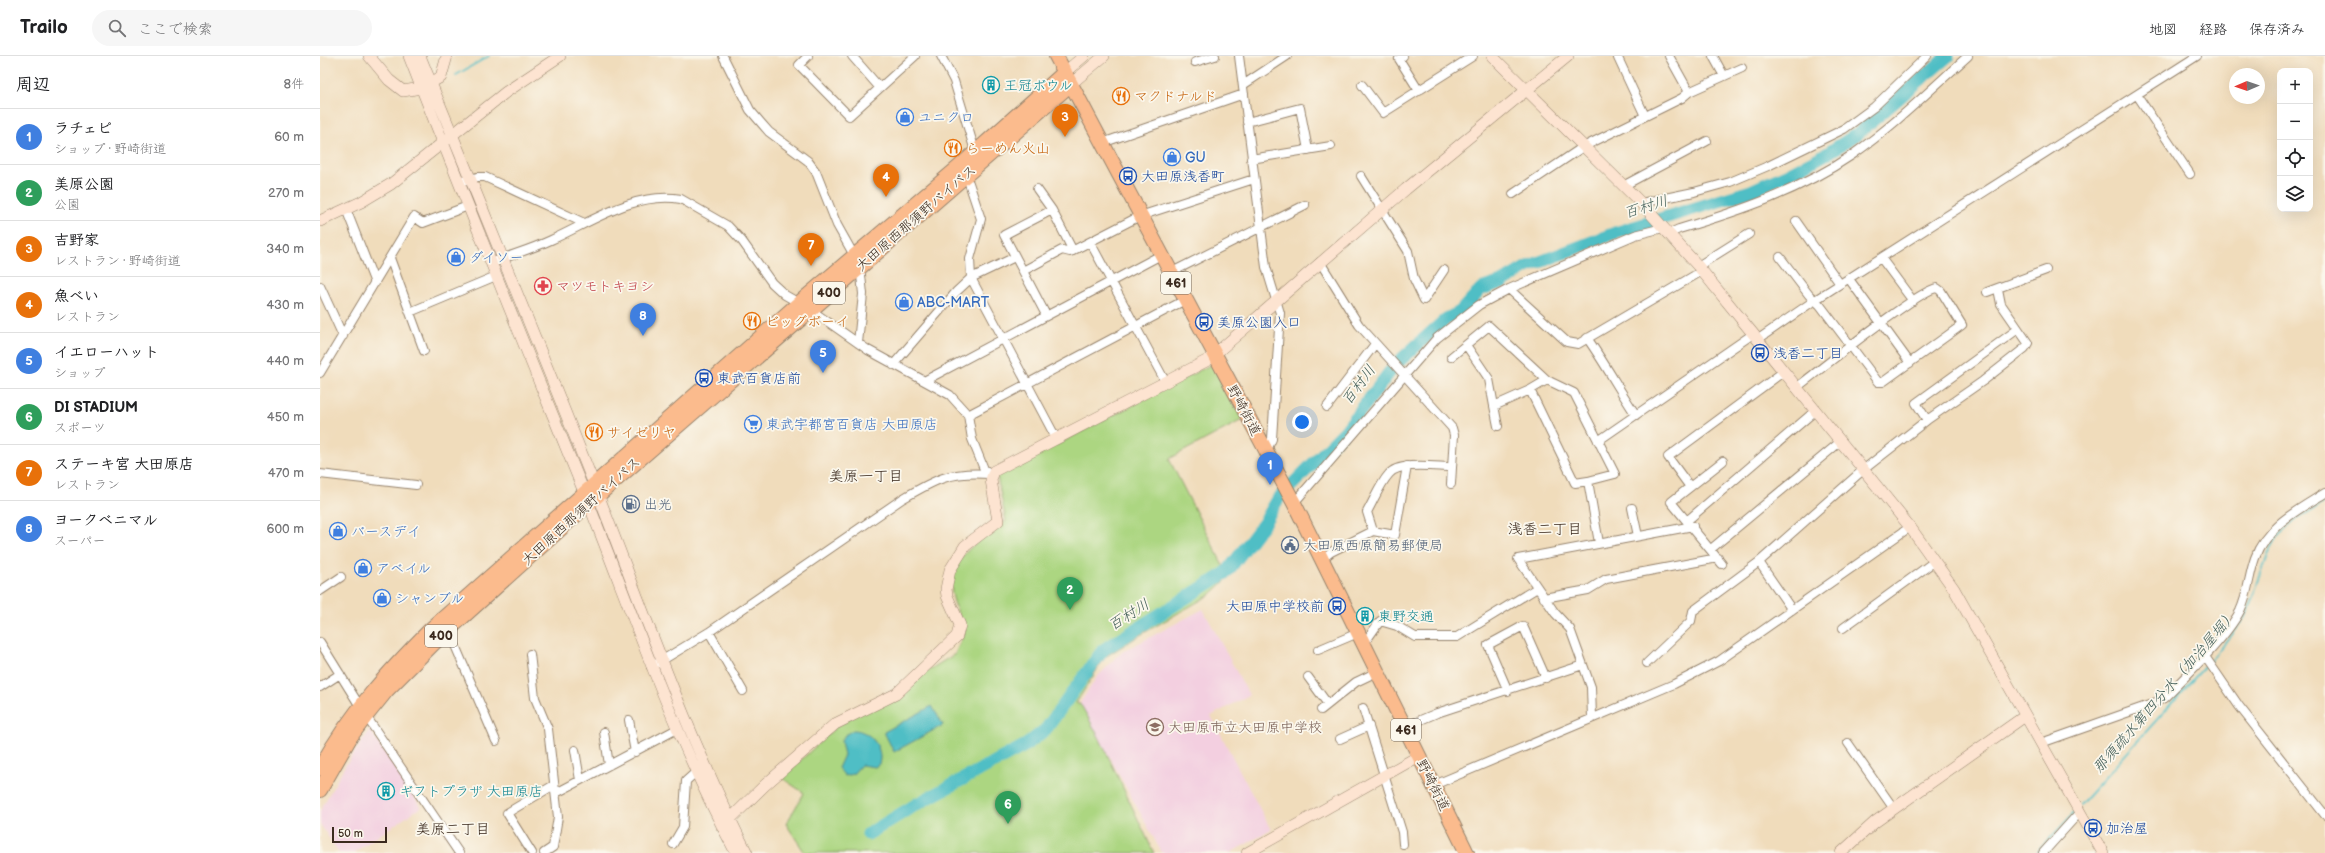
<!DOCTYPE html>
<html lang="ja">
<meta charset="utf-8">
<style>
body{margin:0;font-family:"Balsamiq Sans","Klee One",sans-serif;background:#f6f6f6;color:#202124}
.controls{position:absolute;right:12px;top:12px;display:grid;overflow:hidden;border-radius:8px;box-shadow:0 4px 16px #0002}
.controls button{width:36px;height:36px;display:grid;place-items:center;padding:0;border:0;border-bottom:1px solid #e0e0e0;background:#fff;color:#202124;font:20px sans-serif}
.compass{position:absolute;left:1909px;top:12px;width:36px;height:36px;border-radius:50%;background:#fff;box-shadow:0 4px 16px #0002;rotate:268deg}
.scale{position:absolute;left:12px;bottom:10px;width:55px;box-sizing:border-box;padding-left:4px;border:2px solid #3b2a1e;border-top:0;font-size:11px;line-height:14px;white-space:nowrap;color:#3b2a1e;-webkit-text-stroke:3px #fbf7ec;paint-order:stroke}
.you{position:absolute;left:982px;top:366px;width:14px;height:14px;margin:-10px;border:3px solid #fff;border-radius:50%;background:#1a73e8;box-shadow:0 0 0 6px #1a73e833}
.badge{display:grid;place-items:center;width:26px;height:26px;border-radius:50%;background:#d93025;color:#fff;font-size:13px;font-weight:700}
.pin{position:absolute;translate:-50% -33px;filter:drop-shadow(0 1px 2px #0008)}
.pin::after{content:'';position:absolute;top:21px;width:14px;height:12px;background:inherit;clip-path:polygon(0 0,100% 0,50% 100%)}
.list{margin:0;padding:0;list-style:none}
h2{display:flex;justify-content:space-between;align-items:center;height:52px;margin:0;padding:0 16px;font-size:17px}
h2 small{font-size:13px;font-weight:400;color:#757577}
.list li{display:grid;grid-template-columns:26px 1fr auto;gap:12px;align-items:center;box-sizing:border-box;height:56px;padding:0 16px;border-top:1px solid #e0e0e0}
.list b{display:block;font-size:15px;white-space:nowrap}
.list p{margin:0;font-size:13px;white-space:nowrap;color:#757577}
.list em{font-size:13px;font-style:normal;color:#757577}
.icon{flex:none;width:22px;height:22px;fill:none;stroke:currentColor;stroke-width:2;stroke-linecap:round;stroke-linejoin:round}
.map{position:relative;flex:none;width:2005px;height:797px;overflow:hidden}
header{display:flex;align-items:center;gap:24px;box-sizing:border-box;height:56px;padding:0 20px;background:#fff;border-bottom:1px solid #e0e0e0}
header strong{font-size:19px}
nav{display:flex;gap:22px;margin-inline-start:auto;font-size:14px}
.search{width:280px;height:36px;background:#f6f6f6;display:flex;align-items:center;gap:10px;box-sizing:border-box;padding:0 14px;border-radius:22px;color:#757577;font-size:15px}
main{display:flex}
aside{flex:1;background:#fff}
.map>svg:first-child{display:block}
</style>
<header>
<strong>Trailo</strong>
<div class="search"><svg class="icon" aria-label="search" viewBox="0 0 24 24"><circle cx="10" cy="10" r="6"/><path d="M15 15l6 6"/></svg>ここで検索</div>
<nav><a>地図</a><a>経路</a><a>保存済み</a></nav>
</header>
<main>
<aside>
<h2>周辺<small>8件</small></h2>
<ul class="list">
<li><span class="badge" style="background:#3f7fe0">1</span><div><b>ラチェピ</b><p>ショップ · 野崎街道</p></div><em>60 m</em></li>
<li><span class="badge" style="background:#2e9e5b">2</span><div><b>美原公園</b><p>公園</p></div><em>270 m</em></li>
<li><span class="badge" style="background:#e8710a">3</span><div><b>吉野家</b><p>レストラン · 野崎街道</p></div><em>340 m</em></li>
<li><span class="badge" style="background:#e8710a">4</span><div><b>魚べい</b><p>レストラン</p></div><em>430 m</em></li>
<li><span class="badge" style="background:#3f7fe0">5</span><div><b>イエローハット</b><p>ショップ</p></div><em>440 m</em></li>
<li><span class="badge" style="background:#2e9e5b">6</span><div><b>DI STADIUM</b><p>スポーツ</p></div><em>450 m</em></li>
<li><span class="badge" style="background:#e8710a">7</span><div><b>ステーキ宮 大田原店</b><p>レストラン</p></div><em>470 m</em></li>
<li><span class="badge" style="background:#3f7fe0">8</span><div><b>ヨークベニマル</b><p>スーパー</p></div><em>600 m</em></li>
</ul>
</aside>
<div class="map">
<svg width="2005" height="797" viewBox="0 0 2005 797">
<rect width="100%" height="100%" fill="#fbf7ec"/>
<filter id="ink" filterUnits="userSpaceOnUse"><feTurbulence type="fractalNoise" baseFrequency=".025" numOctaves="2"/><feDisplacementMap in="SourceGraphic" scale="8" xChannelSelector="R" yChannelSelector="G"/><feConvolveMatrix kernelMatrix="1 2 1 2 8 2 1 2 1" color-interpolation-filters="sRGB"/></filter>
<filter id="wash" filterUnits="userSpaceOnUse"><feTurbulence type="fractalNoise" baseFrequency=".012" numOctaves="4" result="noise"/><feDisplacementMap in="SourceGraphic" scale="16" xChannelSelector="R" yChannelSelector="G"/><feGaussianBlur stdDeviation="0.9" result="paint"/><feColorMatrix in="noise" values="0 0 0 0 0 0 0 0 0 0 0 0 0 0 0 0 0 1.4 0 .05"/><feComposite in="paint" operator="in"/></filter>
<g filter="url(#wash)">
<rect width="100%" height="100%" fill="#f0dcbb"/>
<path fill="#f3cfe0" d="M 883,553 L 929,639 L 891,660 L 951,774 L 910,797 L 842,797 L 760,647 L 777,621 L 802,596 Z
M 50,674 L 101,751 L 33,797 L 19,797 L 0,768 L 0,755 L 23,713 Z"/>
<path fill="#acd681" stroke="#748050" d="M 892,308 L 922,364 L 849,403 L 909,521 L 890,539 L 820,579 L 785,601 L 756,647 L 760,647 L 779,681 L 834,797 L 485,797 L 466,768 L 484,737 L 462,722 L 516,671 L 635,598 C 637,592 642,585 643,578 C 644,568 633,548 632,537 C 626,502 663,482 686,465 L 677,420 Z"/>
<path fill="#4fbec5" stroke="#457472" d="M 612,650 L 623,669 L 574,696 L 564,676 Z
M 533,674 C 550,674 564,692 559,708 L 555,711 L 541,709 L 533,718 L 525,720 L 518,712 L 524,699 L 521,685 L 525,679 Z"/>
<g fill="none" stroke-linecap="round" stroke-linejoin="round">
<path stroke="#4fbec5" stroke-width="2" d="M 136,19 L 169,0
M 1890,605 L 1926,560 L 1948,498 L 1958,480 L 1977,463 L 2005,446
M 1760,749 L 1887,608
M 1716,797 L 1755,756"/>
<path stroke="#4fbec5" stroke-width="13" d="M 548,778 L 597,748 L 706,689 L 726,673 L 783,594 L 907,516 L 944,467 L 958,443 L 1026,374 L 1075,309 L 1126,263 L 1140,256 L 1161,233 L 1182,226 L 1207,211 L 1295,177 L 1431,135 L 1466,119 L 1508,97 L 1537,78 L 1628,0"/>
</g>
</g>
<g filter="url(#ink)">
<g fill="none" stroke-linecap="round" stroke-linejoin="round">
<g stroke="#96836c" stroke-width="10">
<path id="street" d="M 403,0 L 430,54 L 442,68 L 449,76 L 488,105 L 496,116 L 517,169 L 540,210 L 543,238 L 538,287
M 488,0 L 479,9 L 529,60 L 595,0
M 532,0 L 560,32
M 621,0 L 634,25 L 655,95
M 919,0 L 946,211 L 960,257 L 953,367 L 952,383 L 946,396
M 1083,0 L 1079,3 L 1099,35
M 1349,0 L 1369,36
M 1393,0 L 1404,20
M 1298,2 L 1325,60
M 875,6 L 895,0
M 923,29 L 967,0
M 1042,29 L 1063,57 L 1153,0
M 1817,39 L 1870,118
M 927,66 L 980,52 L 988,94
M 782,87 L 924,38
M 931,103 L 1011,90
M 1041,120 L 1088,195 L 1094,223 L 1104,244 L 1124,214
M 644,121 L 649,127 L 661,163 L 650,203 L 651,222 L 736,382
M 139,126 L 157,121 L 165,121 L 264,167
M 1303,130 L 1387,85
M 717,133 L 732,154 L 753,195
M 1193,138 L 1263,91 L 1362,42 L 1369,36 L 1422,12
M 1321,147 L 1374,136 L 1410,126 L 1448,110 L 1524,73 L 1554,51 L 1607,0
M 26,153 L 55,227
M 1476,165 L 1520,228
M 1348,178 L 1359,173 C 1420,155 1479,135 1532,99 C 1574,70 1610,34 1648,0
M 770,186 L 845,325
M 1460,201 L 1489,239 L 1500,249 L 1558,326 L 1563,326 L 1642,269 L 1621,235 L 1617,232 C 1600,233 1497,316 1476,332
M 70,202 L 104,295
M 1561,202 L 1593,245
M 1000,206 L 1039,269 L 1132,372 L 1134,379 L 1131,428
M 171,207 C 191,199 212,193 231,184 C 271,166 315,135 361,143 L 408,170 L 422,185 L 452,227 L 465,239 L 491,254 L 548,294 L 630,339 L 648,359 L 652,383 L 664,413 L 671,418
M 1378,210 L 1429,178
M 703,215 L 742,194 L 750,196 L 820,160 L 934,123
M 850,217 L 985,149
M 1529,223 L 1590,307
M 0,230 L 23,280
M 1189,233 L 1247,286 L 1258,288 L 1382,215
M 1667,236 L 1726,214
M 90,256 L 176,220
M 726,259 L 684,179 L 732,154
M 1267,282 C 1285,307 1299,334 1316,359
M 1437,284 L 1495,244 L 1877,0
M 1146,289 L 1169,323 L 1174,350 L 1210,334
M 1131,301 L 1169,270 L 1227,324 L 1210,334 L 1255,427 L 1268,425 L 1279,487
M 573,309 L 636,236 L 651,222 L 695,201
M 0,317 L 94,161 L 103,167 L 148,150
M 606,324 L 841,199
M 1227,324 L 1254,337 L 1295,418 L 1268,425
M 1174,350 L 1178,370
M 1007,351 L 1055,288
M 648,359 L 865,244
M 1607,364 L 1596,347 L 1698,273
M 1278,385 L 1433,278
M 0,418 L 96,429
M 1370,431 L 1348,401 L 1463,316
M 974,447 L 1117,282 L 1159,249 L 1189,233 L 1315,179 L 1343,172
M 1312,452 L 1318,480
M 1368,464 L 1495,355
M 1053,475 L 1047,456 C 1054,444 1060,428 1069,418 C 1079,405 1117,411 1132,411
M 1391,493 L 1520,386
M 1001,504 L 1011,496 L 1053,475 L 1075,479 L 1087,410
M 1439,506 L 1472,554
M 1402,508 L 1351,446 L 1403,405
M 0,535 L 21,521
M 1224,542 L 1268,534 L 1286,523 L 1398,502
M 1523,572 L 1615,505
M 128,573 L 176,685
M 389,576 L 423,635
M 0,586 L 46,660 L 139,797
M 1043,589 L 1060,565 L 1077,570 L 1095,581 L 1137,581 L 1217,532
M 998,594 L 1038,577
M 210,598 L 215,642 L 228,673 L 238,761 L 233,791 L 224,797
M 1884,599 L 1919,650 L 2005,759
M 1327,607 L 1371,565 L 1373,555 L 1439,506 L 1543,414 L 1607,364 L 1663,325 L 1705,292 L 1708,287 L 1681,248 L 1678,233
M 331,611 L 389,576 L 582,443 C 616,423 630,415 670,418
M 988,621 L 1007,647
M 0,631 L 20,618
M 1188,635 L 1168,589 L 1203,570 L 1226,622
M 1043,652 L 1082,776 L 1083,788
M 1001,654 L 1036,626 L 1057,616
M 1272,662 L 1271,631 L 1250,573 L 1235,557 L 1198,503 L 1373,470
M 309,664 L 315,696
M 1084,671 L 1117,657 L 1263,609
M 284,676 L 289,709
M 1020,683 L 1049,670
M 1528,687 L 1574,753
M 1721,687 L 1832,648 L 1844,642 C 1866,620 1906,582 1920,555 C 1928,538 1929,519 1935,502 C 1946,470 1978,454 2005,437
M 255,694 L 260,724
M 1114,729 L 1354,628 L 1399,605 L 1590,471
M 240,735 L 357,673
M 353,788 L 363,771 L 366,725 L 376,716
M 212,797 L 187,757 L 234,729
M 1723,797 L 1759,757"/>
</g>
<g stroke="#96836c" stroke-width="12">
<path id="secondary" d="M 49,0 L 69,24 L 83,35 L 101,32 L 121,21 L 127,0
M 89,0 C 147,149 208,298 268,446 C 315,564 356,684 416,797
M 100,0 C 160,147 221,294 279,441 C 326,561 368,682 427,797
M 1172,0 L 1321,147 L 1378,210 L 1590,471 L 1634,533 L 1783,797
M 745,16 L 764,0
M 751,28 L 784,0
M 0,165 L 41,146 L 71,128 L 186,36 L 240,0
M 402,771 L 445,729 L 515,668 L 576,638 L 637,580 L 640,569 L 627,540 L 626,533 L 630,514 L 645,490 L 678,465 L 671,424 L 674,415 L 888,304 L 1086,133 L 1248,0
M 927,797 L 1099,700
M 1521,797 L 1555,766 L 1705,660"/>
</g>
<g stroke="#96836c" stroke-width="16">
<path id="highway" d="M 736,0 L 974,447 L 1147,797
M 0,712 C 29,659 68,616 111,573 L 479,247 L 640,110 L 745,16
M 0,734 L 31,680 L 46,660 L 67,634 L 114,587 L 268,448 L 751,28"/>
</g>
<use href="#street" stroke="#fff" stroke-width="8"/>
<use href="#secondary" stroke="#fde4d1" stroke-width="11"/>
<use href="#highway" stroke="#fbbb8d" stroke-width="14"/>
</g>
</g>
<defs>
<g id="building-ring" transform="scale(0.9)"><circle r="9.5" fill="#fbf7ec" stroke="#0f9aa8" stroke-width="1.5"/><path d="M-4-6H4V6H1V3H-1V6H-4ZM-2.5-4.3h1.7v1.8h-1.7ZM.8-4.3h1.7v1.8H.8ZM-2.5-1h1.7V.8h-1.7ZM.8-1h1.7V.8H.8Z" fill="#0f9aa8"/></g>
<g id="restaurant-ring" transform="scale(0.9)"><circle r="9.5" fill="#fbf7ec" stroke="#e8710a" stroke-width="1.5"/><path d="M-5-6h1v4h1v-4h1v4h1v-4h1v5L-1.5 .5V6h-2V.5L-5-1ZM5-6V6H3V1.5H1.5Q1.5-4 5-6Z" fill="#e8710a"/></g>
<g id="shop-ring" transform="scale(0.9)"><circle r="9.5" fill="#fbf7ec" stroke="#3f7fe0" stroke-width="1.5"/><path d="M-5-2.5h2.3a2.7 3.5 0 0 1 5.4 0H5L5.5 6h-11ZM-1.5-2.5h3a1.5 2.3 0 0 0-3 0Z" fill="#3f7fe0"/></g>
<g id="bus-ring" transform="scale(0.9)"><circle r="9.5" fill="#fbf7ec" stroke="#1a4fb4" stroke-width="1.5"/><path d="M-5-6H5V4H4V6H2V4H-2V6H-4V4H-5ZM-3.5-4V0h7V-4ZM-3.5 1.2v1.5H-2V1.2ZM2 1.2v1.5H3.5V1.2Z" fill="#1a4fb4"/></g>
<g id="pharmacy-ring" transform="scale(0.9)"><circle r="9.5" fill="#fbf7ec" stroke="#e0444e" stroke-width="1.5"/><path d="M-2-6h4v4h4v4h-4v4h-4v-4h-4v-4h4Z" fill="#e0444e"/></g>
<g id="supermarket-ring" transform="scale(0.9)"><circle r="9.5" fill="#fbf7ec" stroke="#3f7fe0" stroke-width="1.5"/><path d="M-6-5.5h2.5l.6 2H6L4.5 2H-2.5L-4.4-4H-6ZM-1.5 3.2a1.3 1.3 0 1 0 .1 0ZM3 3.2a1.3 1.3 0 1 0 .1 0Z" fill="#3f7fe0"/></g>
<g id="fuel-ring" transform="scale(0.9)"><circle r="9.5" fill="#fbf7ec" stroke="#5c6f8a" stroke-width="1.5"/><path d="M-5.5-6h7V0h2V4h1.3V-2.5L3-4.5l.8-.8L6-3V5H2.5V1h-1V6h-7ZM-4.2-4.7v3.2H.2V-4.7Z" fill="#5c6f8a"/></g>
<g id="civic-ring" transform="scale(0.9)"><circle r="9.5" fill="#fbf7ec" stroke="#5c6f8a" stroke-width="1.5"/><path d="M-.6-6.5H3V-4.5H.6V-3L4-1V1h2V6H-6V1h2V-1L-.6-3ZM-1.2 2.5V6h2.4V2.5Z" fill="#5c6f8a"/></g>
<g id="school-ring" transform="scale(0.9)"><circle r="9.5" fill="#fbf7ec" stroke="#8d6e63" stroke-width="1.5"/><path d="M0-5L7-2L0 1L-7-2ZM-4 1L0 2.5L4 1V4Q0 6-4 4Z" fill="#8d6e63"/></g>
</defs>
<g fill-rule="evenodd">
<use href="#building-ring" x="671" y="29"/>
<use href="#restaurant-ring" x="801" y="40"/>
<use href="#shop-ring" x="585" y="61"/>
<use href="#restaurant-ring" x="633" y="92"/>
<use href="#shop-ring" x="852" y="101"/>
<use href="#bus-ring" x="808" y="120"/>
<use href="#shop-ring" x="136" y="201"/>
<use href="#pharmacy-ring" x="223" y="230"/>
<use href="#shop-ring" x="584" y="246"/>
<use href="#restaurant-ring" x="432" y="265"/>
<use href="#bus-ring" x="884" y="266"/>
<use href="#bus-ring" x="1440" y="297"/>
<use href="#bus-ring" x="384" y="322"/>
<use href="#supermarket-ring" x="433" y="368"/>
<use href="#restaurant-ring" x="274" y="376"/>
<use href="#fuel-ring" x="311" y="448"/>
<use href="#shop-ring" x="18" y="475"/>
<use href="#civic-ring" x="970" y="489"/>
<use href="#shop-ring" x="43" y="512"/>
<use href="#shop-ring" x="62" y="542"/>
<use href="#bus-ring" x="1017" y="550"/>
<use href="#building-ring" x="1045" y="560"/>
<use href="#school-ring" x="835" y="671"/>
<use href="#building-ring" x="66" y="735"/>
<use href="#bus-ring" x="1773" y="772"/>
</g>
<g text-anchor="middle" dominant-baseline="central" stroke-width="3.5" stroke-linejoin="round" paint-order="stroke">
<g fill="#fbf7ec" stroke="#75685c" stroke-width="1">
<rect x="841" y="216" width="30" height="22" rx="3"/>
<rect x="493" y="226" width="32" height="22" rx="3"/>
<rect x="105" y="569" width="32" height="22" rx="3"/>
<rect x="1071" y="663" width="30" height="22" rx="3"/>
</g>
<g font-size="13" font-weight="bold" fill="#3b2a1e">
<text x="856" y="227">461</text>
<text x="509" y="237">400</text>
<text x="121" y="580">400</text>
<text x="1086" y="674">461</text>
</g>
<g font-size="14" fill="#0d838f" stroke="#fbf7ec" text-anchor="start">
<text x="684" y="29">王冠ボウル</text>
<text x="1058" y="560">東野交通</text>
<text x="79" y="735">ギフトプラザ 大田原店</text>
</g>
<g font-size="14" fill="#c56008" stroke="#fbf7ec" text-anchor="start">
<text x="814" y="40">マクドナルド</text>
<text x="646" y="92">らーめん火山</text>
<text x="445" y="265">ビッグボーイ</text>
<text x="287" y="376">サイゼリヤ</text>
</g>
<g font-size="14" fill="#366cbe" stroke="#fbf7ec" text-anchor="start">
<text x="598" y="61">ユニクロ</text>
<text x="865" y="101">GU</text>
<text x="149" y="201">ダイソー</text>
<text x="597" y="246">ABC-MART</text>
<text x="446" y="368">東武宇都宮百貨店 大田原店</text>
<text x="31" y="475">バースデイ</text>
<text x="56" y="512">アベイル</text>
<text x="75" y="542">シャンブル</text>
</g>
<g font-size="14" fill="#164399" stroke="#fbf7ec" text-anchor="start">
<text x="821" y="120">大田原浅香町</text>
<text x="897" y="266">美原公園入口</text>
<text x="1453" y="297">浅香二丁目</text>
<text x="397" y="322">東武百貨店前</text>
<text x="1004" y="550" text-anchor="end">大田原中学校前</text>
<text x="1786" y="772">加治屋</text>
</g>
<g font-size="14" fill="#3b2a1e" stroke="#fbf7ec">
<text transform="translate(596 162) rotate(-41)">大田原西那須野バイパス</text>
<text transform="translate(924 354) rotate(62)">野崎街道</text>
<text transform="translate(261 455) rotate(-42)">大田原西那須野バイパス</text>
<text transform="translate(1113 729) rotate(63)">野崎街道</text>
</g>
<g font-size="14" fill="#be3a42" stroke="#fbf7ec" text-anchor="start">
<text x="236" y="230">マツモトキヨシ</text>
</g>
<g font-size="14" fill="#4e5e75" stroke="#fbf7ec" text-anchor="start">
<text x="324" y="448">出光</text>
<text x="983" y="489">大田原西原簡易郵便局</text>
</g>
<g font-size="14" fill="#785e54" stroke="#fbf7ec" text-anchor="start">
<text x="848" y="671">大田原市立大田原中学校</text>
</g>
<g font-size="15" font-style="italic" fill="#425e58" stroke="#fbf7ec">
<text transform="translate(1326 151) rotate(-17)">百村川</text>
<text transform="translate(1039 329) rotate(-53)">百村川</text>
<text transform="translate(809 559) rotate(-32)">百村川</text>
<text transform="translate(1845 636) rotate(-49)">那須疏水第四分水（加治屋堀）</text>
</g>
<g font-size="15" fill="#3b2a1e" stroke="#fbf7ec">
<text x="546" y="420">美原一丁目</text>
<text x="1225" y="473">浅香二丁目</text>
<text x="133" y="773">美原二丁目</text>
</g>
</g>
</svg>
<div class="controls">
<button>+</button>
<button>−</button>
<button><svg class="icon" aria-label="locate" viewBox="0 0 24 24"><circle cx="12" cy="12" r="6"/><path d="M12 2v4M12 18v4M2 12h4M18 12h4"/></svg></button>
<button><svg class="icon" aria-label="layers" viewBox="0 0 24 24"><path d="M12 4l9 5-9 5-9-5zM3 14l9 5 9-5"/></svg></button>
</div>
<svg class="compass" viewBox="-18 -18 36 36"><path d="M0-13l5 13h-10z" fill="#e53935"/><path d="M0 13l5-13h-10z" fill="#757577"/></svg>
<div class="scale">50 m</div>
<div class="you"></div>
<div class="pin badge" style="left:950px;top:429px;background:#3f7fe0">1</div>
<div class="pin badge" style="left:750px;top:554px;background:#2e9e5b">2</div>
<div class="pin badge" style="left:745px;top:81px;background:#e8710a">3</div>
<div class="pin badge" style="left:566px;top:141px;background:#e8710a">4</div>
<div class="pin badge" style="left:503px;top:317px;background:#3f7fe0">5</div>
<div class="pin badge" style="left:688px;top:768px;background:#2e9e5b">6</div>
<div class="pin badge" style="left:491px;top:210px;background:#e8710a">7</div>
<div class="pin badge" style="left:323px;top:280px;background:#3f7fe0">8</div>
</div>
</main>
